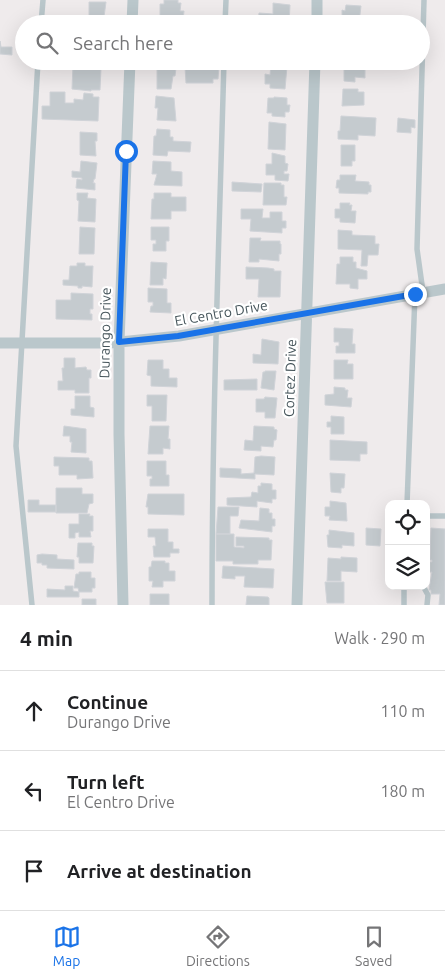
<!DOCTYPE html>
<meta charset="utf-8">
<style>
body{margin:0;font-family:Ubuntu,sans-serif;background:#f6f6f6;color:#202124}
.controls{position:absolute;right:15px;bottom:15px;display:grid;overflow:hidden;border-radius:10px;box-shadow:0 5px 20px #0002}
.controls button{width:45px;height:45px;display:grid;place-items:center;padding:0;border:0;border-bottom:1px solid #e0e0e0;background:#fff;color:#202124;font:25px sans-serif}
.stop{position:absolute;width:15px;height:15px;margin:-11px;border:4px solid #1a73e8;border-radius:50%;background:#fff}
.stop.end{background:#1a73e8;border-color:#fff;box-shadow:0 1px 5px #0008}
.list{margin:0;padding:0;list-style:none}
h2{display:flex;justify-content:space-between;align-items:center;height:65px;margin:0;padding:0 20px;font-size:21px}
h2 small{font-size:16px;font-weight:400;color:#757577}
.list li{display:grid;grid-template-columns:32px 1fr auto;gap:15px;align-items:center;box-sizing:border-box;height:80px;padding:0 20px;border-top:1px solid #e0e0e0}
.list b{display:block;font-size:19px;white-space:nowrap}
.list p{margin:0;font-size:16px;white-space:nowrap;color:#757577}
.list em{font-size:16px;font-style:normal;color:#757577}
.icon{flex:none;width:28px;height:28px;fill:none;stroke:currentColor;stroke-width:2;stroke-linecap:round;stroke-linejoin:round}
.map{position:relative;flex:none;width:445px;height:605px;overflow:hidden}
.search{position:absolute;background:#fff;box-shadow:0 5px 20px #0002;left:15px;right:15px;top:15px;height:55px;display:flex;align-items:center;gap:12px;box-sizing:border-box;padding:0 18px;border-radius:28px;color:#757577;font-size:19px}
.sheet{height:305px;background:#fff}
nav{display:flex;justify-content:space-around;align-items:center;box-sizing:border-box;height:70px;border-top:1px solid #e0e0e0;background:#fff;font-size:14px;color:#757577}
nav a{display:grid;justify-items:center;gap:2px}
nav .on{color:#1a73e8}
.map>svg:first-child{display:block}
</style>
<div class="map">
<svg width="445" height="605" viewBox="0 0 445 605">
<rect width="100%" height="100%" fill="#efebec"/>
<path fill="#c5cbcf" stroke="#d0d3d8" d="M 164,0 L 178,0 L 178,3 L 181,3 L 180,11 L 184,11 L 183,20 L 177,20 L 177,24 L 160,24 L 160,4 L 164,4 Z
M 89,2 L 106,2 L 103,24 L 89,23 Z
M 273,3 L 290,5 L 289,24 L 258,24 L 259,13 L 273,14 Z
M 346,5 L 361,6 L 359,23 L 345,22 L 345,17 L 342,16 L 342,10 L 345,11 Z
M 0,41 L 1,47 L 12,47 L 12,55 L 0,54 Z
M 160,62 L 173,63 L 173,68 L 176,68 L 175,76 L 173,76 L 171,89 L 157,89 L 157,69 L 160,69 Z
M 344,62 L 359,63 L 359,67 L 365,67 L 365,78 L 355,77 L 355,82 L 344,81 Z
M 187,64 L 217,65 L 219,66 L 218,79 L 213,79 L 213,83 L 186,83 L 185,67 L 187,67 Z
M 73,65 L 93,66 L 93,68 L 101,68 L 100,90 L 91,90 L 91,91 L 72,89 Z
M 271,65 L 287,66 L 285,89 L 270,88 L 270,84 L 265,84 L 265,74 L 270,75 Z
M 343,89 L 358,89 L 358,92 L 364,92 L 364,105 L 342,106 Z
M 50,92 L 65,92 L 65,103 L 74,103 L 74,99 L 83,100 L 84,93 L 93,94 L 93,97 L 99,97 L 98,121 L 42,119 L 42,106 L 50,106 Z
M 156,96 L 174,98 L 176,121 L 157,120 L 158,108 L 155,108 Z
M 274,97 L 287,98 L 287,105 L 290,105 L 289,112 L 285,112 L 285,117 L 272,116 L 272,113 L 267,113 L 268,98 L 274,98 Z
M 341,116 L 376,118 L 375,136 L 358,135 L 358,140 L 338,139 L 338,131 L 340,131 Z
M 398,118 L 415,120 L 415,128 L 411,127 L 411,133 L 397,132 Z
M 269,122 L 286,124 L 285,150 L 268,149 Z
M 157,129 L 170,130 L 170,137 L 173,137 L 173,141 L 191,142 L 190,152 L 168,151 L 167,156 L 153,155 L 154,136 L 156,136 Z
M 80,132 L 97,133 L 97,141 L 95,141 L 96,156 L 80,155 Z
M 341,145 L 355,145 L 355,161 L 352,161 L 352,166 L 341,166 Z
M 272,153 L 285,156 L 285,163 L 288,164 L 287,171 L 284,171 L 284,174 L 289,174 L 288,181 L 275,180 L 275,175 L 266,175 L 266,164 L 272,164 Z
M 81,161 L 97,163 L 95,179 L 94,179 L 93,183 L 95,183 L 95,190 L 76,188 L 77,179 L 82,180 L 82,178 L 72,177 L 72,171 L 80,172 Z
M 153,161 L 171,162 L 171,171 L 182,172 L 182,186 L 154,185 L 157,174 L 152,174 Z
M 340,175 L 356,175 L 355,181 L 369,182 L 369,185 L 371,185 L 371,192 L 368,192 L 368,194 L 339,193 L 339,188 L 336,188 L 337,180 L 340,180 Z
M 232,182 L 262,184 L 261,192 L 232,191 Z
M 264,183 L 281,183 L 281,185 L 284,185 L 284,197 L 287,197 L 286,205 L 263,205 Z
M 77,193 L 88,193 L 87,198 L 96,199 L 95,222 L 78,221 L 79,201 L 77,200 Z
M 154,193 L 171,193 L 171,197 L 186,197 L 186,211 L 171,211 L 171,219 L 151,219 L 152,199 L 154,199 Z
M 340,203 L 350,203 L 349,205 L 352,205 L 351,211 L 356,211 L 355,223 L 340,222 L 340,218 L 335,218 L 335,209 L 340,209 Z
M 241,209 L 263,209 L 262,218 L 270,218 L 270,212 L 282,212 L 282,221 L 286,221 L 286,228 L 282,228 L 282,233 L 250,231 L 251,219 L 241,219 Z
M 80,227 L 95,228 L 94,254 L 79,254 Z
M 151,227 L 169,227 L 169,241 L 166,241 L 166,251 L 153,251 L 153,244 L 156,244 L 156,240 L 151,240 Z
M 338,230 L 352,231 L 352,235 L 375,236 L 375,244 L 379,244 L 378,255 L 368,255 L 367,266 L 361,266 L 362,250 L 338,249 Z
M 250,238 L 261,238 L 260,241 L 280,241 L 280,244 L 281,244 L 281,254 L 279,254 L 279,261 L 259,259 L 259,262 L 249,262 Z
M 340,257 L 353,257 L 353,262 L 356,262 L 356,268 L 367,271 L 367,279 L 358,279 L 358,289 L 350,288 L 350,284 L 336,284 L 337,264 L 340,264 Z
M 151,262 L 167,263 L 166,279 L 163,278 L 163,285 L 150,285 Z
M 77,263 L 85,263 L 85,266 L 93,266 L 92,287 L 82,286 L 82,288 L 78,288 L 78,286 L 63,285 L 63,280 L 69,280 L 70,266 L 77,266 Z
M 246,267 L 268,268 L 274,269 L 274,271 L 281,271 L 280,297 L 258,297 L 259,279 L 246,279 Z
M 148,288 L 167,289 L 167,303 L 171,303 L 171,313 L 150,312 L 151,306 L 153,306 L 153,302 L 148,302 Z
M 71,293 L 93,294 L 93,309 L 90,309 L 90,314 L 92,314 L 92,320 L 56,319 L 56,300 L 71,300 Z
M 334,328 L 353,329 L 352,344 L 355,344 L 355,353 L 336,353 L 336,346 L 339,346 L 339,342 L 334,342 Z
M 262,339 L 279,342 L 278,364 L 253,363 L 253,354 L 261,355 Z
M 64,358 L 75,358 L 75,368 L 86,367 L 87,370 L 91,370 L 91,378 L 89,378 L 89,393 L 75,393 L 75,390 L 58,390 L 58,381 L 63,381 L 62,368 L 64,368 Z
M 148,360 L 163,360 L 163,369 L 169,369 L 169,378 L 177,378 L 177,387 L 151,386 L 151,376 L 147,375 Z
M 334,360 L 348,360 L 347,364 L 353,364 L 353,379 L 334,379 Z
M 265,371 L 276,371 L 274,390 L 261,388 L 263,372 L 265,372 Z
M 257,379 L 257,390 L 224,390 L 224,380 Z
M 334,387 L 345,388 L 345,390 L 348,390 L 347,398 L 352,398 L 351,407 L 325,405 L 325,395 L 334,394 Z
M 147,395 L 167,395 L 166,421 L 152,421 L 152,406 L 147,406 Z
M 75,396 L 90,396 L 90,407 L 94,408 L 94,417 L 71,415 L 71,409 L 75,409 Z
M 265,397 L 277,398 L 275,418 L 265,418 L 265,412 L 256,412 L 256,399 L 264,399 Z
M 331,416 L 344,417 L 344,434 L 331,434 L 331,427 L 327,427 L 327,422 L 331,422 Z
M 64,426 L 86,429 L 86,453 L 71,452 L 72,442 L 70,442 L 70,436 L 63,436 Z
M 150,426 L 169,426 L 168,439 L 170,439 L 170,449 L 163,448 L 163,454 L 148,454 Z
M 254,426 L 274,427 L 274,429 L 277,430 L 276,440 L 274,440 L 273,447 L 261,446 L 261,451 L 244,450 L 245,440 L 253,441 Z
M 330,440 L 367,442 L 367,454 L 360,454 L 360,461 L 330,460 Z
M 261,456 L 275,457 L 274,475 L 255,474 L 255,479 L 220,477 L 220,468 L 241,469 L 241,474 L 254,473 L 255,457 Z
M 54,457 L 89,458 L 89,461 L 92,461 L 93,478 L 77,479 L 77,475 L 59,475 L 59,466 L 54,466 Z
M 147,461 L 166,461 L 166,475 L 169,475 L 169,486 L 150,486 L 150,479 L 152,479 L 152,476 L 147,476 Z
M 330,473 L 345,474 L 344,488 L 341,488 L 341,493 L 331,492 Z
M 261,483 L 272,484 L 272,490 L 276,490 L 276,499 L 272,499 L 272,503 L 257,501 L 257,507 L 227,505 L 227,498 L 251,497 L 252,492 L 258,493 L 258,486 L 261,486 Z
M 56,488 L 82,488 L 82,494 L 93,494 L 93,503 L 89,504 L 87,513 L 56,513 Z
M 148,494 L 184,494 L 184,515 L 148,514 L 148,507 L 146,507 Z
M 28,500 L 39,500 L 39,505 L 56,505 L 56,512 L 28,512 Z
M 330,501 L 346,503 L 347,521 L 329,520 L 330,516 L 325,516 L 325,507 L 330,507 Z
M 218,507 L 239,507 L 238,516 L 230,516 L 230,534 L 216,534 Z
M 260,508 L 269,509 L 269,513 L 272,513 L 272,519 L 275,519 L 275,526 L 272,526 L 272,532 L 239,528 L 241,520 L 259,521 Z
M 79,514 L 90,514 L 89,516 L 93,516 L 93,531 L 90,531 L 91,537 L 79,537 L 79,532 L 75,533 L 75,538 L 69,538 L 69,524 L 79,524 Z
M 366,528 L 381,529 L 380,546 L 366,545 Z
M 431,528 L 445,529 L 445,605 L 439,605 L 440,594 L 431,594 L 431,590 L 429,590 L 432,572 L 430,572 L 430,562 L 432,562 L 432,560 L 430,560 Z
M 148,529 L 168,529 L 168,542 L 173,542 L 173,549 L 179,549 L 179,553 L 170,553 L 170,557 L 154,557 L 153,546 L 156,546 L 155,537 L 148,537 Z
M 329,530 L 354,533 L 354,546 L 342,545 L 342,548 L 328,547 L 327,535 L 329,535 Z
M 216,534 L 234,534 L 234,547 L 244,548 L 244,546 L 236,546 L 236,537 L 269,538 L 269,540 L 272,540 L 271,560 L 258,560 L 258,564 L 233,564 L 233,561 L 216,561 Z
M 78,543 L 92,543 L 92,546 L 94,546 L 93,563 L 79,563 L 79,557 L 77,557 Z
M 42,554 L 57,555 L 57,559 L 74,560 L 74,569 L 47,568 L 47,565 L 42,565 L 42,563 L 37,563 L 37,555 Z
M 341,557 L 357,558 L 357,572 L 341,571 L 341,581 L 327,581 L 328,558 L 341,559 Z
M 152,561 L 165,561 L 165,563 L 169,563 L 169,571 L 175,571 L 175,581 L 163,581 L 163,587 L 152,587 L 153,581 L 149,581 L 149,567 L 151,567 Z
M 223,566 L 274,569 L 273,588 L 244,587 L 245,576 L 235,576 L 235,579 L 222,578 Z
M 79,572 L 91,572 L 91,578 L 95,578 L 95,588 L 92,588 L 92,592 L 79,592 L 78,588 L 74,588 L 76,574 L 79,574 Z
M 325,582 L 344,582 L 344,603 L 327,603 Z
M 65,586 L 73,586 L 73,591 L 79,592 L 79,597 L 47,597 L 47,589 L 65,590 Z
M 150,594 L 169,594 L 169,605 L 150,605 Z
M 247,596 L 268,597 L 269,598 L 269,605 L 246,605 Z
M 82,599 L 96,599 L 96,605 L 82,605 Z"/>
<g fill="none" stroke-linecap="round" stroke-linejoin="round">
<path stroke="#bac7cb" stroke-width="5.5" d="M 41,24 L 43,0
M 225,24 L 226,0
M 423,292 L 417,249 L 424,0
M 407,504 L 415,294
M 426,516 L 445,516
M 423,586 L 428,595 L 427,605
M 32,605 L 16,446 L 38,61
M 212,605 C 212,424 219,242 224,61
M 404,605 L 404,586"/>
<path stroke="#bac7cb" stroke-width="11" d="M 132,24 L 133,0
M 317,24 L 317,0
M 0,343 L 110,343 L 179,336 L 445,289
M 123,605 L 119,434 L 119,342 L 130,61
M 297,605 L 315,61"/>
</g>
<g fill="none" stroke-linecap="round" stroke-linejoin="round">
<path stroke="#1a73e8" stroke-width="6" d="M 126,151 L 119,342 L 178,336 L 415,294"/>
</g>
<g text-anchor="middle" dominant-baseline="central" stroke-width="4.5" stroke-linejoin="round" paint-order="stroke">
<g font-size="14" fill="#445359" stroke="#fff">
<text transform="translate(221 313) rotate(-10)">El Centro Drive</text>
<text transform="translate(105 333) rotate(-89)">Durango Drive</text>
<text transform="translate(290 378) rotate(-88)">Cortez Drive</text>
</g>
</g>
</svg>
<div class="controls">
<button><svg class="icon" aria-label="locate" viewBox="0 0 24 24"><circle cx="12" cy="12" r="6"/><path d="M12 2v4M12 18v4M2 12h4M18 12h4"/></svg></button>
<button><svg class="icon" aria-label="layers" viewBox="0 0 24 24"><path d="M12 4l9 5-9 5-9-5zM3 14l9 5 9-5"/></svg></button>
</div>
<div class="stop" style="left:126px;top:151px"></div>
<div class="stop end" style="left:415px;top:294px"></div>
<div class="search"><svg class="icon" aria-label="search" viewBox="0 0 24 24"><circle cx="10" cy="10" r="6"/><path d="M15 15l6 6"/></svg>Search here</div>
</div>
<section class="sheet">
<h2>4 min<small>Walk · 290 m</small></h2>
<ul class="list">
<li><svg class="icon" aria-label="ahead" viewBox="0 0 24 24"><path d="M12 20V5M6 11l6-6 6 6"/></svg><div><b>Continue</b><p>Durango Drive</p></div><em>110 m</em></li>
<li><svg class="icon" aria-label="left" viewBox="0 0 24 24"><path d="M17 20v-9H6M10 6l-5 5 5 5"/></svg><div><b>Turn left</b><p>El Centro Drive</p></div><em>180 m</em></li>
<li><svg class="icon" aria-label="arrive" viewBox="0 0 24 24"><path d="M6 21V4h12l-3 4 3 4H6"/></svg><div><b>Arrive at destination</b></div></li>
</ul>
</section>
<nav>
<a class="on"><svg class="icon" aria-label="map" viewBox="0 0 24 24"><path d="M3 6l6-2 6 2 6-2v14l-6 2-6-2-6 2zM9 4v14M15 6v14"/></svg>Map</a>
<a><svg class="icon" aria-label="directions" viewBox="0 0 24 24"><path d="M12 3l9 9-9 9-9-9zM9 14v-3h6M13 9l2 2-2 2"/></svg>Directions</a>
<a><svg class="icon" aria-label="saved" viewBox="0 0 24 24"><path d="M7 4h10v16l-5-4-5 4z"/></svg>Saved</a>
</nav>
